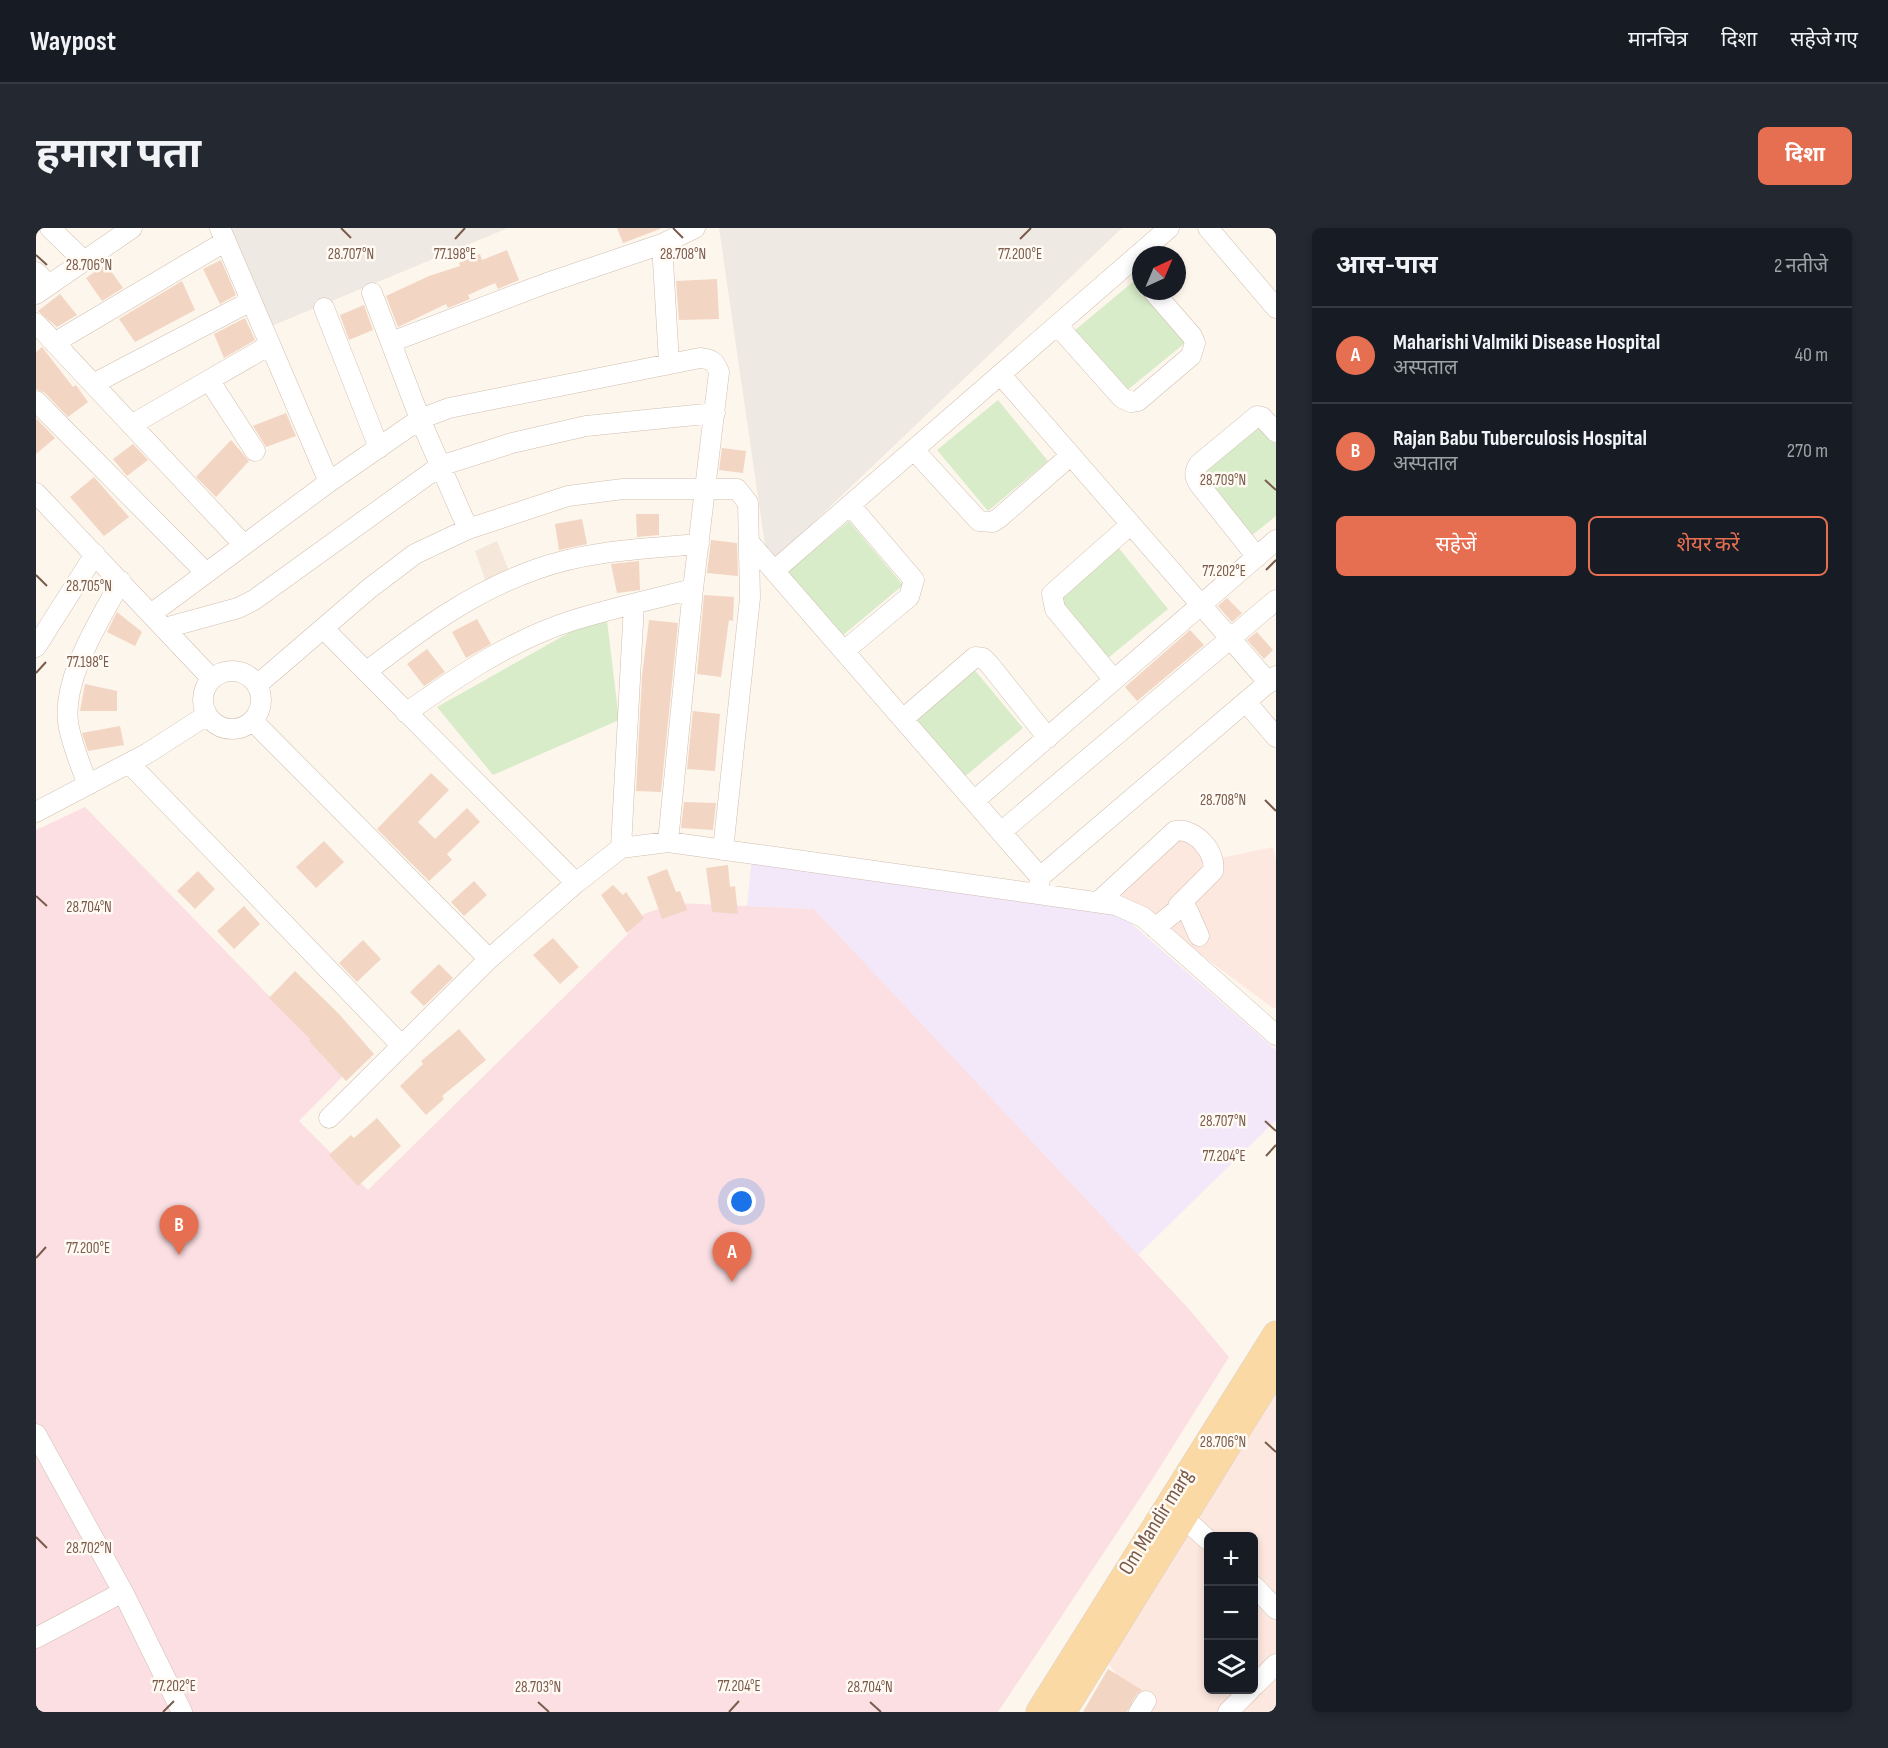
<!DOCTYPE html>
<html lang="hi">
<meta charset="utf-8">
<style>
body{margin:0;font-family:"Sofia Sans Condensed","Noto Sans Devanagari",sans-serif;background:#242831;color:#f1f3f6}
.controls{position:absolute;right:18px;bottom:18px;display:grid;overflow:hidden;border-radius:9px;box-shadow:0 3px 9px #0003}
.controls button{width:54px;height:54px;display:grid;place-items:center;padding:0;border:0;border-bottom:2px solid #363941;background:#171b24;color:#f1f3f6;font:30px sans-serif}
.compass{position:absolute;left:1096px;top:18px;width:54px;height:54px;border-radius:50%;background:#171b24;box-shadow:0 3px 9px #0003;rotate:44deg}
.you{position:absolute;left:706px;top:974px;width:21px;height:21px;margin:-15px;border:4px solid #fff;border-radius:50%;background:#1a73e8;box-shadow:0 0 0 9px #1a73e833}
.badge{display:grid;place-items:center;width:39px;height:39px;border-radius:50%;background:#e76f51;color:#fff;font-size:20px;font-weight:700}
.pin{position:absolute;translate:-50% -50px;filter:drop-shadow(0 2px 3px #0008)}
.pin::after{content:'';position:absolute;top:32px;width:21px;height:18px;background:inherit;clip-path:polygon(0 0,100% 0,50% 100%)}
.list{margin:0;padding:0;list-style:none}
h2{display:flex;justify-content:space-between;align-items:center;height:78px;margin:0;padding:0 24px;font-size:26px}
h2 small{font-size:20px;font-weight:400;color:#9ea1a6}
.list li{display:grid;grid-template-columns:39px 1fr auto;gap:18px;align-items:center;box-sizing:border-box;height:96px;padding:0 24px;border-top:2px solid #363941}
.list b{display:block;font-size:22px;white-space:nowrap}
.list p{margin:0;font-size:20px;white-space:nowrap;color:#9ea1a6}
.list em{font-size:20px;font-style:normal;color:#9ea1a6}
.actions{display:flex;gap:12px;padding:18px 24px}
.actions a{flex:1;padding:14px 0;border:2px solid #e76f51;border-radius:9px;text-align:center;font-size:21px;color:#e76f51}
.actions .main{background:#e76f51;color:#fff}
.icon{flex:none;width:33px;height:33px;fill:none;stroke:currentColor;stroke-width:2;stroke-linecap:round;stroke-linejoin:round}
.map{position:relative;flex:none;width:1240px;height:1484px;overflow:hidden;border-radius:9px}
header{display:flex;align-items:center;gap:36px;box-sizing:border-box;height:84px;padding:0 30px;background:#171b24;border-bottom:2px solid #363941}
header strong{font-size:28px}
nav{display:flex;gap:33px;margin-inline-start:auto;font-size:21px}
.intro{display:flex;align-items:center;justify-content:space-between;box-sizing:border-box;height:144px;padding:0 36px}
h1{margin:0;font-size:42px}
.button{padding:15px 27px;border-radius:9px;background:#e76f51;color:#fff;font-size:21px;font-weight:700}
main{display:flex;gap:36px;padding:0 36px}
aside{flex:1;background:#171b24;border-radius:9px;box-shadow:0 3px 9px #0003}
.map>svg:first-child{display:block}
</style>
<header>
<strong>Waypost</strong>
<nav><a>मानचित्र</a><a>दिशा</a><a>सहेजे गए</a></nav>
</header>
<div class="intro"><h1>हमारा पता</h1><a class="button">दिशा</a></div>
<main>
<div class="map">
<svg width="1240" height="1484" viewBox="0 0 1240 1484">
<rect width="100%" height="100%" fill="#fdf6ec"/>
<path fill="#f5e8da" d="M 461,313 L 473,343 L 450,354 L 439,323 Z"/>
<path fill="#fde8e0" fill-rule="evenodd" d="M 1143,595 L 1175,632 L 1237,619 L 1240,633 L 1240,778 L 1238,781 L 1073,658 Z
M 1240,1139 L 1240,1484 L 1110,1484 L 1054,1412 ZM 1172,1308 L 1218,1308 L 1218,1462 L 1172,1462 Z"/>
<path fill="#efe9e4" d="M 189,0 L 472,0 L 233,99 Z
M 683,0 L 1086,0 L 732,338 Z"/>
<path fill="#f3e8fa" d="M 717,619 L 1066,670 L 1240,822 L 1240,892 L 1101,1028 L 778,681 L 711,678 Z"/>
<path fill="#fbdfe3" d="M 49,579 L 309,846 L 263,893 L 332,962 L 590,708 L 608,686 L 639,675 L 778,681 L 1152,1080 L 1193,1129 L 1114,1255 L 962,1484 L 0,1484 L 0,602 Z"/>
<path fill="#d8ecc9" d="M 1098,53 L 1149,115 L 1089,164 L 1038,103 Z
M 962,172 L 1012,233 L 952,283 L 901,222 Z
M 1225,197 L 1240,216 L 1240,288 L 1215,308 L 1165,247 Z
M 813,293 L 867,357 L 806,408 L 751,344 Z
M 1082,319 L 1132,381 L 1072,430 L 1022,368 Z
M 570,384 L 583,492 L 457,547 L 401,479 Z
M 936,439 L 987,500 L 927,550 L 876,488 Z"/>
<path fill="#f3d5c3" d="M 581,0 L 624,0 L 624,1 L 587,15 Z
M 471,22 L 483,52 L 462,61 L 459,55 L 432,67 L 434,71 L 412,80 L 410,76 L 362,99 L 350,68 L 393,48 L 424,38 L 423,35 L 444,26 L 446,32 Z
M 185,32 L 200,67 L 184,76 L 167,41 Z
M 70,36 L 87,60 L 66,73 L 50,50 Z
M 681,51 L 683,91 L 643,92 L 640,53 Z
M 146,53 L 159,82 L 99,114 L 83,91 Z
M 24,66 L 41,87 L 21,99 L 2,83 Z
M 328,77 L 337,102 L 313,112 L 304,87 Z
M 209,90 L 219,112 L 188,130 L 178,106 Z
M 6,119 L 37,159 L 40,157 L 52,174 L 32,189 L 9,165 L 0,161 L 0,124 Z
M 250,185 L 260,208 L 230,219 L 217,198 Z
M 1,191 L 19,210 L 0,226 L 0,192 Z
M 195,212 L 213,233 L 180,269 L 160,249 Z
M 97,216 L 112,232 L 91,248 L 77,231 Z
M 686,220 L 710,223 L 707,245 L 683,242 Z
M 58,249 L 93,289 L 68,308 L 34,269 Z
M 600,286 L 623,286 L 623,307 L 601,309 Z
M 546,291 L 551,316 L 523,322 L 519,296 Z
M 675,312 L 701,315 L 702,348 L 671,345 Z
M 603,333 L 604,362 L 581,365 L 575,336 Z
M 668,367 L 698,369 L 697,393 L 693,392 L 685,449 L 661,446 Z
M 1191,370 L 1206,385 L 1196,394 L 1182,378 Z
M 81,384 L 106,404 L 99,418 L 71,404 Z
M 441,391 L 455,416 L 430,430 L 416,404 Z
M 613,392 L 642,395 L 625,564 L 600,563 L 606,448 Z
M 1154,402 L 1168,417 L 1101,473 L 1089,459 Z
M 1221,404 L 1237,422 L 1228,431 L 1211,412 Z
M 391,421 L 409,444 L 388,458 L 371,436 Z
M 49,456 L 81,463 L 81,483 L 44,483 Z
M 657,483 L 684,486 L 679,543 L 651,541 Z
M 84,498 L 88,517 L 52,523 L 46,505 Z
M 395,545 L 413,562 L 382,594 L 399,611 L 431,580 L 444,594 L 411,626 L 416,632 L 393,653 L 341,601 Z
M 648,574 L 680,575 L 677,602 L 645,600 Z
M 288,613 L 308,634 L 280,660 L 260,639 Z
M 692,637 L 694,659 L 699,658 L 702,686 L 676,684 L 670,640 Z
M 631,641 L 640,664 L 644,663 L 651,682 L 626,691 L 611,649 Z
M 162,643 L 179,661 L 159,681 L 141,663 Z
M 438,653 L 451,667 L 428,688 L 415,674 Z
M 577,657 L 587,667 L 590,664 L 608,690 L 591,705 L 565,667 Z
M 208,678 L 224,696 L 198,721 L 181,703 Z
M 517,710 L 543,739 L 524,756 L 497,727 Z
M 327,712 L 345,731 L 321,754 L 303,735 Z
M 403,736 L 417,750 L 388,778 L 374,764 Z
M 259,743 L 303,786 L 338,826 L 310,853 L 273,813 L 275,812 L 233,770 Z
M 423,801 L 450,832 L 406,868 L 408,871 L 390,887 L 364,858 L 387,836 L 385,833 Z
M 341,890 L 365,918 L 322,958 L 293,927 L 315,907 L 318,910 Z
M 1072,1441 L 1106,1462 L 1100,1467 L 1091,1484 L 1047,1484 Z"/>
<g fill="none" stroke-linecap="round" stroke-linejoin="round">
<g stroke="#d1beb0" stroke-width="21">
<path id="minor" d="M 14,0 L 48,33
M 184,0 L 293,254
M 1172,0 L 1240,80
M 626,16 L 659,0
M 0,44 L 13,57
M 336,65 L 384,191 L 432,301
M 0,66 L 96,0
M 288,80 L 343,220
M 0,95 L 208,317
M 1021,97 L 1086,170 L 1095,174 L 1102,173 L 1155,128 L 1159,115 L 1156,108 L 1117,63
M 355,114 L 511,55 L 626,16 L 633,135
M 18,115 L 190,13
M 965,147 L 1233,455
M 173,152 L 219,223
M 57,156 L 215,73
M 0,173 L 170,345
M 95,197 L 234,117
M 878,222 L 943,293 L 957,294 L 963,290 L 1034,228
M 0,265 L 176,451
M 713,314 L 1004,649
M 1221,329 L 1163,256 C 1158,248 1158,244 1163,236 L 1221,188 L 1226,189 L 1240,204
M 738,343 L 1133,0
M 115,386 L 293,254 L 384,191 L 413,180 L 664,130 C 675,131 679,133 683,144 L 657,361
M 129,400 L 202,380 L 218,372 L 404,238 L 476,215 L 550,198 L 679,185
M 288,401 L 540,655
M 0,419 L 59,326
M 808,423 L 873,369 L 878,352 L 814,277
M167 472a29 29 0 1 1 58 0a29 29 0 1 1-58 0Z
M 330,444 C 383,403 437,363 501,341 C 553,322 610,321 663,316
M 1078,452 L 1019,381 L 1016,366 L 1094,297
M 221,457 L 334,360 L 379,326 L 432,301 L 532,268 L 587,261 L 701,261 L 712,275 L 714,370 L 687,622
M 1210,474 L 1240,509
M 370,485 C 422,448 477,411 538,392 C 577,380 617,371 657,361 L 632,614
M 867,491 L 939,429 L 947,430 L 953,436 L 1012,510
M 217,493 L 453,731
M 93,535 L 366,818
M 52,557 C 45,539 37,519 33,500 C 23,454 64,392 85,353
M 938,573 L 1240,312
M 0,584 L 112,525 L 171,487
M 965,604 L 1240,372
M 585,620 L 598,376
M 1003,661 L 1004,649 L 1240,448
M 1062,674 L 1139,603 C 1159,599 1181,625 1177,643 L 1142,678
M 1119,700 L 1146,678 L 1152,683 L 1163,708
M 293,890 L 453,731 L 540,655 L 585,620 L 632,614 L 1080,677 L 1107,689 L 1240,807
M 0,1206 L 87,1364 L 0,1410
M 1138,1281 L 1172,1312
M 1218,1358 L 1240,1381
M 87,1364 L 146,1484
M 1218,1458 L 1240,1436
M 1103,1484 L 1110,1473
M 1192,1484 L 1214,1462"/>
</g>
<g stroke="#dad1cd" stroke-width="27">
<path id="major" d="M 1003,1484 L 1240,1106
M 1027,1484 L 1240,1140"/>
</g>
<use href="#minor" stroke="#fff" stroke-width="20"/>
<use href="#major" stroke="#fbd9a5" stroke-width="26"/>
</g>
<path fill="none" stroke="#7a5c4d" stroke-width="2" d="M 305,0 L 315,10M 637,0 L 647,10M 419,11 L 429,0M 984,11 L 995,0M 0,27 L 11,37M 1229,252 L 1240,262M 1230,342 L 1240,332M 0,347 L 11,358M 0,445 L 10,434M 1229,572 L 1240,583M 0,668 L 11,678M 1229,893 L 1240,903M 1230,928 L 1240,917M 0,1030 L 10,1019M 1229,1214 L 1240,1224M 0,1309 L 11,1320M 502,1474 L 513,1484M 834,1474 L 845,1484M 127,1484 L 138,1473M 693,1484 L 703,1473"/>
<g text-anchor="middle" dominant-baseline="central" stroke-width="5" stroke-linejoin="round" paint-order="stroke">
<g font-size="22" fill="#7a5c4d" stroke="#fffaf3">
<text transform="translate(1120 1294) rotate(-58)">Om Mandir marg</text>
</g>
</g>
<g font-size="15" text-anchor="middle" fill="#7a5c4d" stroke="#fffaf3" stroke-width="5" stroke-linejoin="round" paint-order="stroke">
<text x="315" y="31">28.707°N</text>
<text x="647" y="31">28.708°N</text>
<text x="419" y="31">77.198°E</text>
<text x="984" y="31">77.200°E</text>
<text x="53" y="42">28.706°N</text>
<text x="1187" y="257">28.709°N</text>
<text x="1188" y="348">77.202°E</text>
<text x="53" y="363">28.705°N</text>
<text x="52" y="439">77.198°E</text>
<text x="1187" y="577">28.708°N</text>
<text x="53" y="684">28.704°N</text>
<text x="1187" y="898">28.707°N</text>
<text x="1188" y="933">77.204°E</text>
<text x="52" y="1025">77.200°E</text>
<text x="1187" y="1219">28.706°N</text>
<text x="53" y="1325">28.702°N</text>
<text x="138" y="1463">77.202°E</text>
<text x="703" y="1463">77.204°E</text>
<text x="502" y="1464">28.703°N</text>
<text x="834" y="1464">28.704°N</text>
</g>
</svg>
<div class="controls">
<button>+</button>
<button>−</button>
<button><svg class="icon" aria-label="layers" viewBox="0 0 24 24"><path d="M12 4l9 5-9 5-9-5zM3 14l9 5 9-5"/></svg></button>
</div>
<svg class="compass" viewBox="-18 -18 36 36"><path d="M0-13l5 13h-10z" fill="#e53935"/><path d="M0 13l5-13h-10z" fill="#9ea1a6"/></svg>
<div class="you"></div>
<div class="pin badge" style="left:696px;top:1054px">A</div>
<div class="pin badge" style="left:143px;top:1027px">B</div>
</div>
<aside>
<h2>आस-पास<small>2 नतीजे</small></h2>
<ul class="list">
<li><span class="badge">A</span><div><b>Maharishi Valmiki Disease Hospital</b><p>अस्पताल</p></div><em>40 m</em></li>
<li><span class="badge">B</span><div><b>Rajan Babu Tuberculosis Hospital</b><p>अस्पताल</p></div><em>270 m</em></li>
</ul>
<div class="actions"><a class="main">सहेजें</a><a>शेयर करें</a></div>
</aside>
</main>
